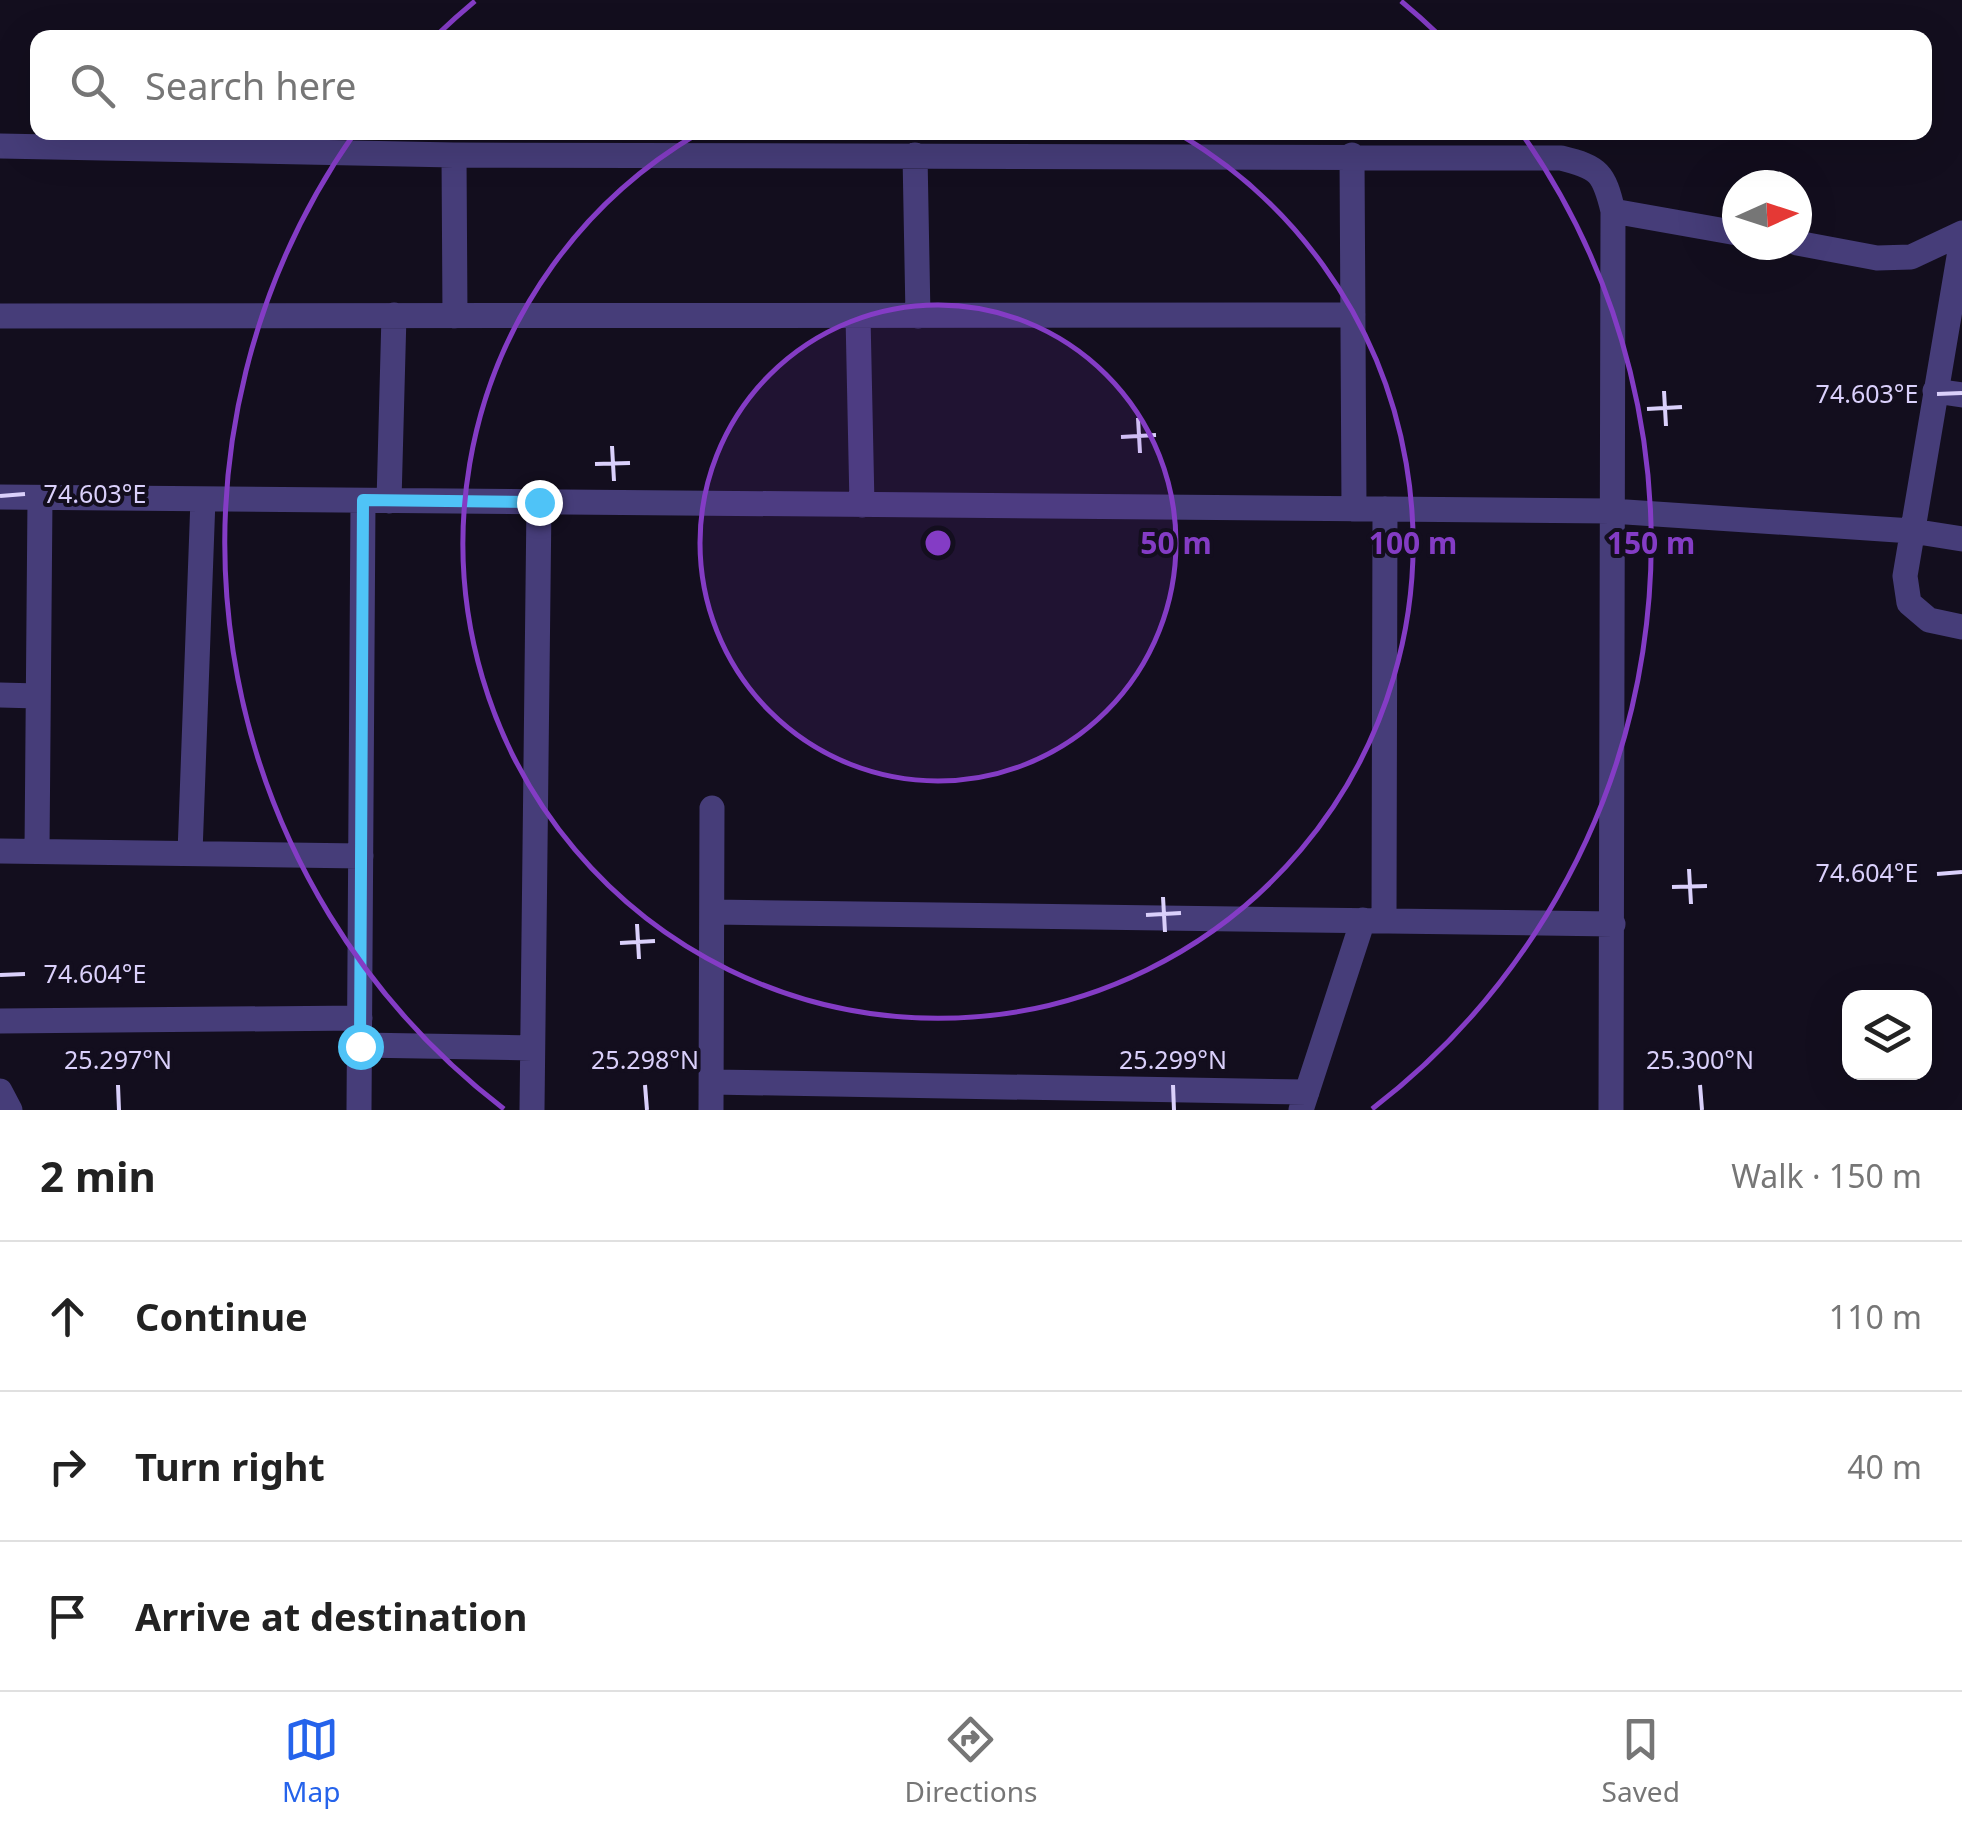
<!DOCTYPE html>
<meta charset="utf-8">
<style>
body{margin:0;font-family:"Noto Sans",sans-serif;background:#f6f6f6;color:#222}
.controls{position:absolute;right:30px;bottom:30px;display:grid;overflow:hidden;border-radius:20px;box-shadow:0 10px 40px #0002}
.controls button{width:90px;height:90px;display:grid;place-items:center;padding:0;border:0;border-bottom:2px solid #e0e0e0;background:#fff;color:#222;font:50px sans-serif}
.compass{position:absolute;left:1722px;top:170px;width:90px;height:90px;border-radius:50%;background:#fff;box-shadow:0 10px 40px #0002;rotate:87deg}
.stop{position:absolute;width:30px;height:30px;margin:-22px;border:8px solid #4fc3f7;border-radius:50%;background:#fff}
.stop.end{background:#4fc3f7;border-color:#fff;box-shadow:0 2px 10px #0008}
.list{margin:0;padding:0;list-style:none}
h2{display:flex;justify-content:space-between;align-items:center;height:130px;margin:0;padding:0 40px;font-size:42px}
h2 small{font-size:32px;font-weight:400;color:#767676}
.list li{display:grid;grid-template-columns:65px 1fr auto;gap:30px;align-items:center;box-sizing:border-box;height:150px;padding:0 40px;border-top:2px solid #e0e0e0}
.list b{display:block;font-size:38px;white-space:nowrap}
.list em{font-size:32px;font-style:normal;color:#767676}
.icon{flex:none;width:55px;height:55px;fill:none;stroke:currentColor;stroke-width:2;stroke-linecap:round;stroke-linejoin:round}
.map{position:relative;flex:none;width:1962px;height:1110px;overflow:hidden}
.search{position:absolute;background:#fff;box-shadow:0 10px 40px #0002;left:30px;right:30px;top:30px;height:110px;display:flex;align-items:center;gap:25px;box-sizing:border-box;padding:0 35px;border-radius:20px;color:#767676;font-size:38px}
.sheet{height:580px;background:#fff}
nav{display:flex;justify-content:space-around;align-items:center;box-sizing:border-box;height:140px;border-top:2px solid #e0e0e0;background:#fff;font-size:28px;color:#767676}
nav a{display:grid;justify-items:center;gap:5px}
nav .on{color:#2563eb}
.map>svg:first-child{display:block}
</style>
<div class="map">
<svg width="1962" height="1110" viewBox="0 0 1962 1110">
<rect width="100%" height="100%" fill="#130e1e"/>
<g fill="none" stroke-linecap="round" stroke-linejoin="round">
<path stroke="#463d79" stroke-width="25" d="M 0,146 L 454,155 L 1561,158 C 1599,167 1604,173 1613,211 L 1611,1110
M 454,155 L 455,316
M 915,155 L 918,316
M 1352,155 L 1354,509
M 1613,211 L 1737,233
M 1962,239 L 1905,576 L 1909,603 L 1929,620 L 1962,627
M 1797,243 L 1877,258 L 1911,257 L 1962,233
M 0,316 L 1353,315
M 858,316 L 862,505
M 1935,391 L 1962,395
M 0,497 L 1611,511 L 1912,531 L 1962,539
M 389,501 L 394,315
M 0,695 L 38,696
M 0,851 L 361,856
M 37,851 L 40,498
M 190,853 L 203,499
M 714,912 L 1613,924
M 1384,921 L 1385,509
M 0,1021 L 360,1018
M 360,1045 L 532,1048
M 712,1082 L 1307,1092
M 0,1091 L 10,1110
M 359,1110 L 363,501
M 532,1110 L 539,502
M 711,1110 L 712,808
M 1301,1110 L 1363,920"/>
</g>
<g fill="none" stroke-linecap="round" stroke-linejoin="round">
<path stroke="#4fc3f7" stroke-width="12" d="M 360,1046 L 363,500 L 539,502"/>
</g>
<path fill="none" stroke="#dad0fb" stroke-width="4" d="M 1664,391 L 1666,426M 1937,394 L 1962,393M 1647,409 L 1682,407M 1138,418 L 1140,453M 1121,437 L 1156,435M 612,446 L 614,481M 595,464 L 630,463M 0,496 L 25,494M 1689,869 L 1691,904M 1937,874 L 1962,872M 1672,887 L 1707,886M 1163,897 L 1165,932M 1146,915 L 1181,913M 637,924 L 639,959M 620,943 L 655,941M 0,975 L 25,974M 118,1085 L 119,1110M 645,1085 L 647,1110M 1173,1085 L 1174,1110M 1700,1085 L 1702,1110"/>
<circle cx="938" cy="543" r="238" fill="#843cc5" fill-opacity=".12"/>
<g fill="none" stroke="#843cc5" stroke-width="5">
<circle cx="938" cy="543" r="238"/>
<path d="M1179 134A475 475 0 1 1 697 134"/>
<path d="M504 1109A713 713 0 0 1 354 134M438 34A713 713 0 0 1 475 1M1401 1A713 713 0 0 1 1438 34M1522 134A713 713 0 0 1 1372 1109"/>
</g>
<g font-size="25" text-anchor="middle" fill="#dad0fb" stroke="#130e1e" stroke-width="8" stroke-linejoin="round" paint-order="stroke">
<text x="1867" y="403">74.603°E</text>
<text x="95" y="503">74.603°E</text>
<text x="1867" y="882">74.604°E</text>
<text x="95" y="983">74.604°E</text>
<text x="118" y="1069">25.297°N</text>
<text x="645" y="1069">25.298°N</text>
<text x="1173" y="1069">25.299°N</text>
<text x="1700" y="1069">25.300°N</text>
</g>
<circle cx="938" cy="543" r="15" fill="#843cc5" stroke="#130e1e" stroke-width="5"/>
<g font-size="30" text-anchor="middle" font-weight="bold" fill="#843cc5" stroke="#130e1e" stroke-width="8" stroke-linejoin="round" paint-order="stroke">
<text x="1176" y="554">50 m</text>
<text x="1413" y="554">100 m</text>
<text x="1651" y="554">150 m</text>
</g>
</svg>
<div class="controls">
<button><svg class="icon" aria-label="layers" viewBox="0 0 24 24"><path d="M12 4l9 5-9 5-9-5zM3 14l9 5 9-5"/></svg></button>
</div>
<svg class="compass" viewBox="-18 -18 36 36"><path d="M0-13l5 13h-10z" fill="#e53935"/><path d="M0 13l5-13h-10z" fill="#767676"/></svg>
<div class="stop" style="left:360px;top:1046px"></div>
<div class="stop end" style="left:539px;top:502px"></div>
<div class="search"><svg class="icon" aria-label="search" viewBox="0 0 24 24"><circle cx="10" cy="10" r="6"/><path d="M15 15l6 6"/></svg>Search here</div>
</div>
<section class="sheet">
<h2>2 min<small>Walk · 150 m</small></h2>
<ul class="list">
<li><svg class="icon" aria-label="ahead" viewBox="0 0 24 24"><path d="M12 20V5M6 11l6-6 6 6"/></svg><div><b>Continue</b></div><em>110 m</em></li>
<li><svg class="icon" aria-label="right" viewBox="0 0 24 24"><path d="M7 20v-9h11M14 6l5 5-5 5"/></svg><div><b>Turn right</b></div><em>40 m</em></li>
<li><svg class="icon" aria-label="arrive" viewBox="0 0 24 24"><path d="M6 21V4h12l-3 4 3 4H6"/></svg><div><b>Arrive at destination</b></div></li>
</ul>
</section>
<nav>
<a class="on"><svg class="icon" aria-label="map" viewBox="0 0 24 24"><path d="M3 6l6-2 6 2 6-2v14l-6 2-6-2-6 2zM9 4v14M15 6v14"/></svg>Map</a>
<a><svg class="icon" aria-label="directions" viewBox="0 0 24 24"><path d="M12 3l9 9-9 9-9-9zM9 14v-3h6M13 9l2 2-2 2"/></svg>Directions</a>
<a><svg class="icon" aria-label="saved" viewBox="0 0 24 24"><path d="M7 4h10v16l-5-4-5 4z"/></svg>Saved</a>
</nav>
